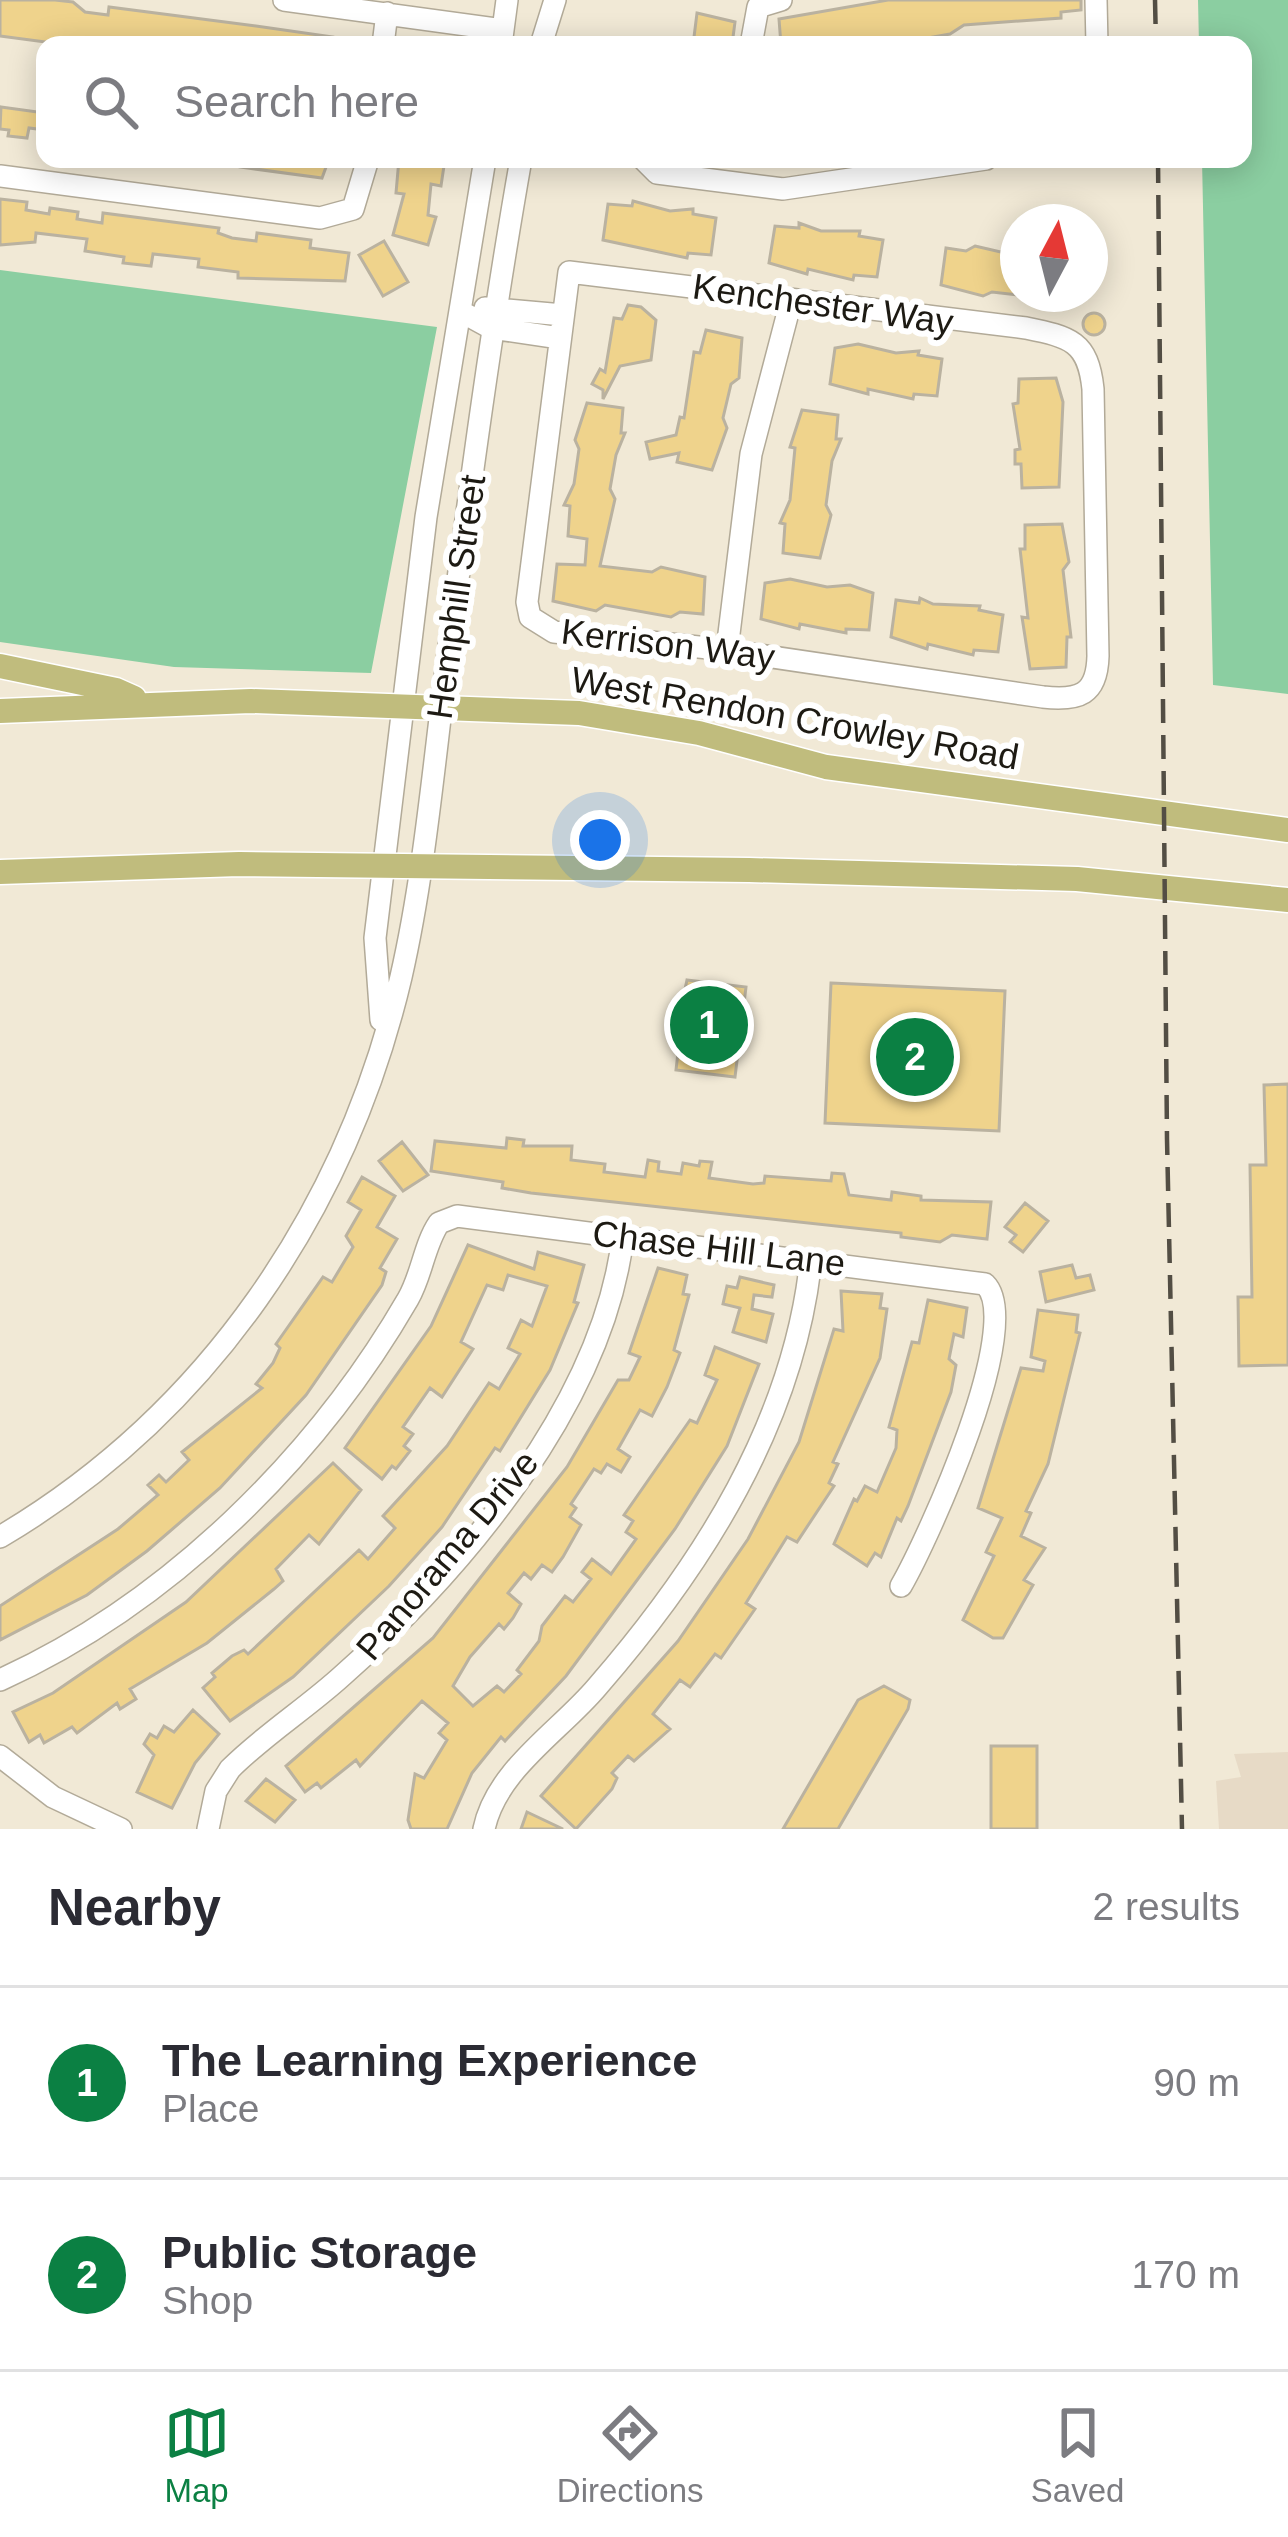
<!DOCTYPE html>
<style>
body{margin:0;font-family:Helvetica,sans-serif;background:#f2f2f3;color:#2b2b33}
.compass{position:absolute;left:1000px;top:204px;width:108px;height:108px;border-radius:50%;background:#fff;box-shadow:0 6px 30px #0003;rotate:7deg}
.you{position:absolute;left:600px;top:840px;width:42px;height:42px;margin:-30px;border:9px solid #fff;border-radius:50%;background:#1a73e8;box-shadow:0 0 0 18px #1a73e833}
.badge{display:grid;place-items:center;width:78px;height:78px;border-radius:50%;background:#0b8043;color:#fff;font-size:39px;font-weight:700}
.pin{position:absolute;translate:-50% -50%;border:6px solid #fff;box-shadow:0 3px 12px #0006}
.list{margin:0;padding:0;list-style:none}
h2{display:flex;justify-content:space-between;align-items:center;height:156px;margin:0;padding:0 48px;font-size:51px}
h2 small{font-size:39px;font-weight:400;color:#7c7c81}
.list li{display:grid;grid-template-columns:78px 1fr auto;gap:36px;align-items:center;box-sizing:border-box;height:192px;padding:0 48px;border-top:3px solid #e1e1e2}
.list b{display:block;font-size:45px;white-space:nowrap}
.list p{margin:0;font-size:39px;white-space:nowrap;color:#7c7c81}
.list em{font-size:39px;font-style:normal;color:#7c7c81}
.icon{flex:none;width:66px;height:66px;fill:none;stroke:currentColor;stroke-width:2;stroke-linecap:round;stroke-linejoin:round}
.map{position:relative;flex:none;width:1288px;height:1829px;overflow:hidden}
.search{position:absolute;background:#fff;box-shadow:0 6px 30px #0003;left:36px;right:36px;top:36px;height:132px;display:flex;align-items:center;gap:30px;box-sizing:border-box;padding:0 42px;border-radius:24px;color:#7c7c81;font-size:45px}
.sheet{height:540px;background:#fff}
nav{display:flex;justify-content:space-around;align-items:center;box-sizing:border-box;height:168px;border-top:3px solid #e1e1e2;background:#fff;font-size:33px;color:#7c7c81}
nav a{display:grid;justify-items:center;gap:6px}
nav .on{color:#0b8043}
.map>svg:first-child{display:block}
</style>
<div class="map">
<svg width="1288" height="1829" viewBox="0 0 1288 1829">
<rect width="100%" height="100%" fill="#f1e9d6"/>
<path fill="#e7dac6" d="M 1288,1752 L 1288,1829 L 1219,1829 L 1216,1781 L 1241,1777 L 1234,1754 Z"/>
<path fill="#8bcea1" d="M 1198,0 L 1288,0 L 1288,694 L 1213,685 L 1202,159 L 1243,159 L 1243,45 L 1199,45 Z
M 0,270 L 437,327 L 371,673 L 174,667 L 0,642 Z"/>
<path fill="#efd38c" stroke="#bab2a0" stroke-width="3" d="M 0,0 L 55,0 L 73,2 L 85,12 L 108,15 L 109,7 L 256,26 L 333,37 L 333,45 L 68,45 L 0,36 Z
M 888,0 L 1081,0 L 1081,10 L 1061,12 L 1061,18 L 964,25 L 950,34 L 889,45 L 781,45 L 779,19 Z
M 697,13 L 735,22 L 732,45 L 693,45 Z
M 1,107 L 45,113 L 45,130 L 29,128 L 27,138 L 8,136 L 9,130 L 0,129 Z
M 240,159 L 329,159 L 322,178 L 240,167 Z
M 399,159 L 445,159 L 441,186 L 431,184 L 428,215 L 436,217 L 428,245 L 393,235 L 404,194 L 396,193 Z
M 0,199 L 27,202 L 26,210 L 49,214 L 50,208 L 78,212 L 77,219 L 102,223 L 103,213 L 219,228 L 218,233 L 232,238 L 256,241 L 257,233 L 311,240 L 310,248 L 349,253 L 345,281 L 238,278 L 238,272 L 198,267 L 199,259 L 153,254 L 151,266 L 123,263 L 124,257 L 85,251 L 87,239 L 36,233 L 35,242 L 0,245 Z
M 633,201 L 670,211 L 693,209 L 693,214 L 716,218 L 711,255 L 688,253 L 687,258 L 603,240 L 608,204 L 632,206 Z
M 799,223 L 821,231 L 860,231 L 859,236 L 883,240 L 877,277 L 854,275 L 853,280 L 808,269 L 807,274 L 769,263 L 775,226 L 799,228 Z
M 384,241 L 408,282 L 383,296 L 359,255 Z
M 975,246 L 1018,256 L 1018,295 L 992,292 L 983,296 L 941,285 L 946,248 L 966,251 Z
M 628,305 L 641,307 L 656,320 L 651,360 L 620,366 L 603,399 L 603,390 L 592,384 L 600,369 L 605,372 L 614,318 L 622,319 Z
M1083 324a11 11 0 1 1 22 0a11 11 0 1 1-22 0Z
M 706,330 L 742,338 L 739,378 L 731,384 L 723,418 L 727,428 L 712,470 L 677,462 L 679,453 L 650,459 L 646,442 L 676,435 L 680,417 L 684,418 L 694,352 L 700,353 Z
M 858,344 L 896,353 L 919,351 L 918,355 L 942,359 L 937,396 L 914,394 L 913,399 L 868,389 L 868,394 L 830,384 L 835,348 Z
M 1056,378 L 1063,402 L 1059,487 L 1022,488 L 1021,464 L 1015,464 L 1015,450 L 1020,449 L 1013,404 L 1018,403 L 1019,379 Z
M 587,403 L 623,408 L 621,433 L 625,433 L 616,455 L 610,489 L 615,499 L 600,566 L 652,572 L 661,567 L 705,577 L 703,614 L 680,612 L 671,617 L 605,605 L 596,611 L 553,601 L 557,564 L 585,565 L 587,539 L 568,536 L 570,506 L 564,505 L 574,484 L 579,449 L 575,440 Z
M 802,410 L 838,415 L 836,439 L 841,439 L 832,461 L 826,505 L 831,515 L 820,558 L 783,553 L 785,524 L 780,523 L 790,500 L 795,448 L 790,447 Z
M 1062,524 L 1069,562 L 1063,570 L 1071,637 L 1067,637 L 1066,667 L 1030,669 L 1022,617 L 1028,618 L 1020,549 L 1025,549 L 1025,525 Z
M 790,579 L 827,587 L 850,585 L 873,593 L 869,630 L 846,629 L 846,633 L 800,624 L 799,629 L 761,619 L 765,583 Z
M 920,598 L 933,604 L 980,606 L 979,610 L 1003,615 L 998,652 L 974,650 L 973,655 L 928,644 L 927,649 L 891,637 L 896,600 L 919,603 Z
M 687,980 L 746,987 L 735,1077 L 676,1070 L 680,1035 L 675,1035 Z
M 831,983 L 1005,991 L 999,1131 L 825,1123 Z
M 1288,1084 L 1288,1365 L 1239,1366 L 1238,1297 L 1252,1297 L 1250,1165 L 1266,1165 L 1264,1085 Z
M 507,1138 L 524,1140 L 523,1146 L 572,1146 L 571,1160 L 605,1164 L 604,1172 L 645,1177 L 648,1160 L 659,1162 L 658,1171 L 681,1174 L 683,1163 L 699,1166 L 700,1161 L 712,1162 L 709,1178 L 753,1184 L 764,1183 L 765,1176 L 831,1181 L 832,1173 L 844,1174 L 849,1195 L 891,1200 L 892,1192 L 921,1196 L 921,1200 L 991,1202 L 987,1239 L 952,1235 L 940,1242 L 901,1237 L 901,1233 L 531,1193 L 502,1188 L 503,1182 L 431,1171 L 435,1141 L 506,1148 Z
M 402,1142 L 428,1175 L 403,1191 L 379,1161 Z
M 362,1177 L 395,1196 L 377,1227 L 397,1239 L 380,1268 L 386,1272 L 382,1285 L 306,1395 L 220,1488 L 147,1551 L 87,1595 L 0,1640 L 0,1606 L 118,1529 L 158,1495 L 148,1485 L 159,1475 L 166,1482 L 189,1460 L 182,1452 L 262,1388 L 256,1384 L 273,1363 L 280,1348 L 276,1344 L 323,1277 L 332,1282 L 353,1247 L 346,1236 L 361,1210 L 348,1202 Z
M 1025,1203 L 1048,1221 L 1023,1252 L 1010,1242 L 1016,1235 L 1005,1227 Z
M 468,1245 L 534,1269 L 538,1252 L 584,1265 L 574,1302 L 578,1303 L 550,1370 L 500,1451 L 495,1448 L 442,1527 L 389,1586 L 293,1677 L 230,1721 L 203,1688 L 215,1677 L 212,1673 L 232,1656 L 244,1650 L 248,1654 L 359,1550 L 368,1559 L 395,1528 L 383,1516 L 447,1446 L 489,1383 L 499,1389 L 520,1354 L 508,1348 L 521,1320 L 532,1326 L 547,1286 L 508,1275 L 503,1290 L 487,1285 L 461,1342 L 473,1349 L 442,1397 L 430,1388 L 403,1427 L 413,1434 L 404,1446 L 410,1451 L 396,1469 L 392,1466 L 382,1479 L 345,1448 L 431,1326 Z
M 1072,1265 L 1076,1278 L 1090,1275 L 1094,1290 L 1046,1302 L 1040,1272 Z
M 658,1268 L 687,1275 L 683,1294 L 689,1295 L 674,1350 L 680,1353 L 667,1387 L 652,1416 L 640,1410 L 618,1449 L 630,1457 L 621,1472 L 607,1464 L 601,1473 L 594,1469 L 571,1504 L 576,1508 L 570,1517 L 581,1525 L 563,1557 L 552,1572 L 542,1565 L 531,1579 L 524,1573 L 508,1593 L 521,1604 L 513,1618 L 504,1629 L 499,1624 L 470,1657 L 453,1686 L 473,1706 L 497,1686 L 504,1692 L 521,1674 L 517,1670 L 539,1641 L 542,1626 L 565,1596 L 573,1602 L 591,1579 L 582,1572 L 592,1559 L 611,1574 L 636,1539 L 626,1532 L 633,1521 L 624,1515 L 690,1420 L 697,1423 L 717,1380 L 705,1375 L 715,1347 L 759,1364 L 727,1446 L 675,1529 L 566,1676 L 505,1741 L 501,1737 L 472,1773 L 447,1829 L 411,1829 L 408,1820 L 415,1774 L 424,1778 L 447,1740 L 439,1733 L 448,1723 L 422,1701 L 360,1766 L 356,1760 L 321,1788 L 317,1783 L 305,1792 L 286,1766 L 433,1638 L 567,1467 L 618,1380 L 629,1380 L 640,1357 L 629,1353 Z
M 740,1277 L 774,1285 L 772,1297 L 754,1295 L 752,1309 L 773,1314 L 766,1342 L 733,1332 L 740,1308 L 723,1304 L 727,1286 L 737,1288 Z
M 841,1291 L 882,1294 L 880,1308 L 887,1309 L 880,1358 L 833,1462 L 838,1464 L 829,1483 L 834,1486 L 797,1542 L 787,1537 L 746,1603 L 755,1609 L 721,1658 L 715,1654 L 690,1687 L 680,1680 L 653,1714 L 670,1729 L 634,1761 L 628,1756 L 612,1773 L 617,1778 L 612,1789 L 576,1829 L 541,1796 L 678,1641 L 748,1539 L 799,1442 L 834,1329 L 843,1331 Z
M 928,1300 L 967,1308 L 963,1337 L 954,1334 L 949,1359 L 956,1365 L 951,1392 L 908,1506 L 901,1521 L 897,1518 L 881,1557 L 875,1553 L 867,1566 L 834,1544 L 854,1499 L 857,1501 L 865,1486 L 877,1492 L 896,1448 L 897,1430 L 889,1427 L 912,1342 L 919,1343 Z
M 1038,1310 L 1078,1315 L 1076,1332 L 1080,1333 L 1048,1464 L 1026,1511 L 1031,1513 L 1021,1536 L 1045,1548 L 1024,1580 L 1033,1585 L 1003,1638 L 993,1638 L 963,1620 L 994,1556 L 986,1552 L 1002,1518 L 978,1508 L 1021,1368 L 1043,1371 L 1045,1361 L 1031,1357 Z
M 333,1463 L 361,1490 L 319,1544 L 309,1535 L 276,1569 L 283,1581 L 274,1589 L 207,1643 L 130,1689 L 136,1699 L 120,1709 L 117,1703 L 77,1733 L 72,1727 L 44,1743 L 40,1735 L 29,1742 L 13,1712 L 53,1693 L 186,1602 Z
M 884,1686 L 910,1700 L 908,1709 L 838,1829 L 783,1829 L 858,1700 Z
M 193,1710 L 219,1734 L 195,1763 L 172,1808 L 137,1792 L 154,1755 L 144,1744 L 150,1734 L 157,1738 L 164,1726 L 174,1732 Z
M 991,1746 L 1037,1746 L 1037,1829 L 991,1829 Z
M 266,1779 L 295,1800 L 275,1822 L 246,1801 Z
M 527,1812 L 563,1829 L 521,1829 Z"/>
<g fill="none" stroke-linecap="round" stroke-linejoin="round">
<g stroke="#b2aa98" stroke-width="24">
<path id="minor" d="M 284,0 L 503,30
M 1096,0 L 1097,45
M 383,45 L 387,13
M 501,45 L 507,0
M 541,45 L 555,0
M 751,45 L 758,7 L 781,0
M 643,159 L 657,173 L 783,189 L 986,159
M 0,176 L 320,218 L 353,209 L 368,159
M 569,272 L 1026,328 C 1070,337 1088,341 1093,389 L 1098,656 C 1097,695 1079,701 1043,697 L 718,649 L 554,632 L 530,617 L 527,602 Z
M 485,308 L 563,315
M 460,311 L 491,328 L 560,338
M 727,650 L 751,454 L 791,301
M 381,1020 L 375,938 L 426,517 L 485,159
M 0,1537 C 208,1414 346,1210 401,977 C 425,872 434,760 448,654 C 470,488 492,323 521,159
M 0,1680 C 168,1604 316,1458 408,1299 C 422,1275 424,1245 439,1223 L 457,1216 L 985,1284 C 1026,1324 928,1539 901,1586
M 0,1756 L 53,1797 L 121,1829
M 208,1829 L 216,1791 L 230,1769 C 265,1734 307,1708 343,1675 C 464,1568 604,1401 623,1236
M 484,1829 C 496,1770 560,1731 597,1687 C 703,1565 794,1422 811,1259"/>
</g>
<g stroke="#fff" stroke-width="27">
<path id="major" d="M 0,666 L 116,690 L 134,698
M 0,711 L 251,701 L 579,713 L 699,733 L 826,767 L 1288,830
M 0,872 L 239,864 L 749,870 L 1077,879 L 1288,900"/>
</g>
<use href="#minor" stroke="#fff" stroke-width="21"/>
<use href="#major" stroke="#c0bc7d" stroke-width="24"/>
<path stroke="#534e44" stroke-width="4.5" stroke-dasharray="24 12" stroke-linecap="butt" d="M 1155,0 L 1156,45
M 1158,159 L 1167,1139 L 1182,1829"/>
</g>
<g text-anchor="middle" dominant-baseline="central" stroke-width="12" stroke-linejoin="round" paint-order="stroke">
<g font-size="36" fill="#1d1a13" stroke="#fff">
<text transform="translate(823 304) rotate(8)">Kenchester Way</text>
<text transform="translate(456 597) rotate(-82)">Hemphill Street</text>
<text transform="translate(668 644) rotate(7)">Kerrison Way</text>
<text transform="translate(795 718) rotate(10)">West Rendon Crowley Road</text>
<text transform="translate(719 1248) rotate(7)">Chase Hill Lane</text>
<text transform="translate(447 1555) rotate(-50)">Panorama Drive</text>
</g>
</g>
</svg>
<svg class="compass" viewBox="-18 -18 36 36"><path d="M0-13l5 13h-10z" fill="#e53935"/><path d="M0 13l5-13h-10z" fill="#7c7c81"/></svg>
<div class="you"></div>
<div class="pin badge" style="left:709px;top:1025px">1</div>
<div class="pin badge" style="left:915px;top:1057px">2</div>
<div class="search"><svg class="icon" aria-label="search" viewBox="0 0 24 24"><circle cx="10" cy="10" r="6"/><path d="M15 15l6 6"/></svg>Search here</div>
</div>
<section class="sheet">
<h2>Nearby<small>2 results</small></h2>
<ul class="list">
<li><span class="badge">1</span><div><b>The Learning Experience</b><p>Place</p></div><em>90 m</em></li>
<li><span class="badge">2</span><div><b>Public Storage</b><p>Shop</p></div><em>170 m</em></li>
</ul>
</section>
<nav>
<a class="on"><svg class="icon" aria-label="map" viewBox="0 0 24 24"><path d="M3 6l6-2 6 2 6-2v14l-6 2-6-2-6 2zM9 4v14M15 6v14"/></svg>Map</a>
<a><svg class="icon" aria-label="directions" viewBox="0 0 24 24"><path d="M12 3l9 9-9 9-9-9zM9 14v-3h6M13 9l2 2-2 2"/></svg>Directions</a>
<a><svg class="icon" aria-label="saved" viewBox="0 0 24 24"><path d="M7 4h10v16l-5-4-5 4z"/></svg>Saved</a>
</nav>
